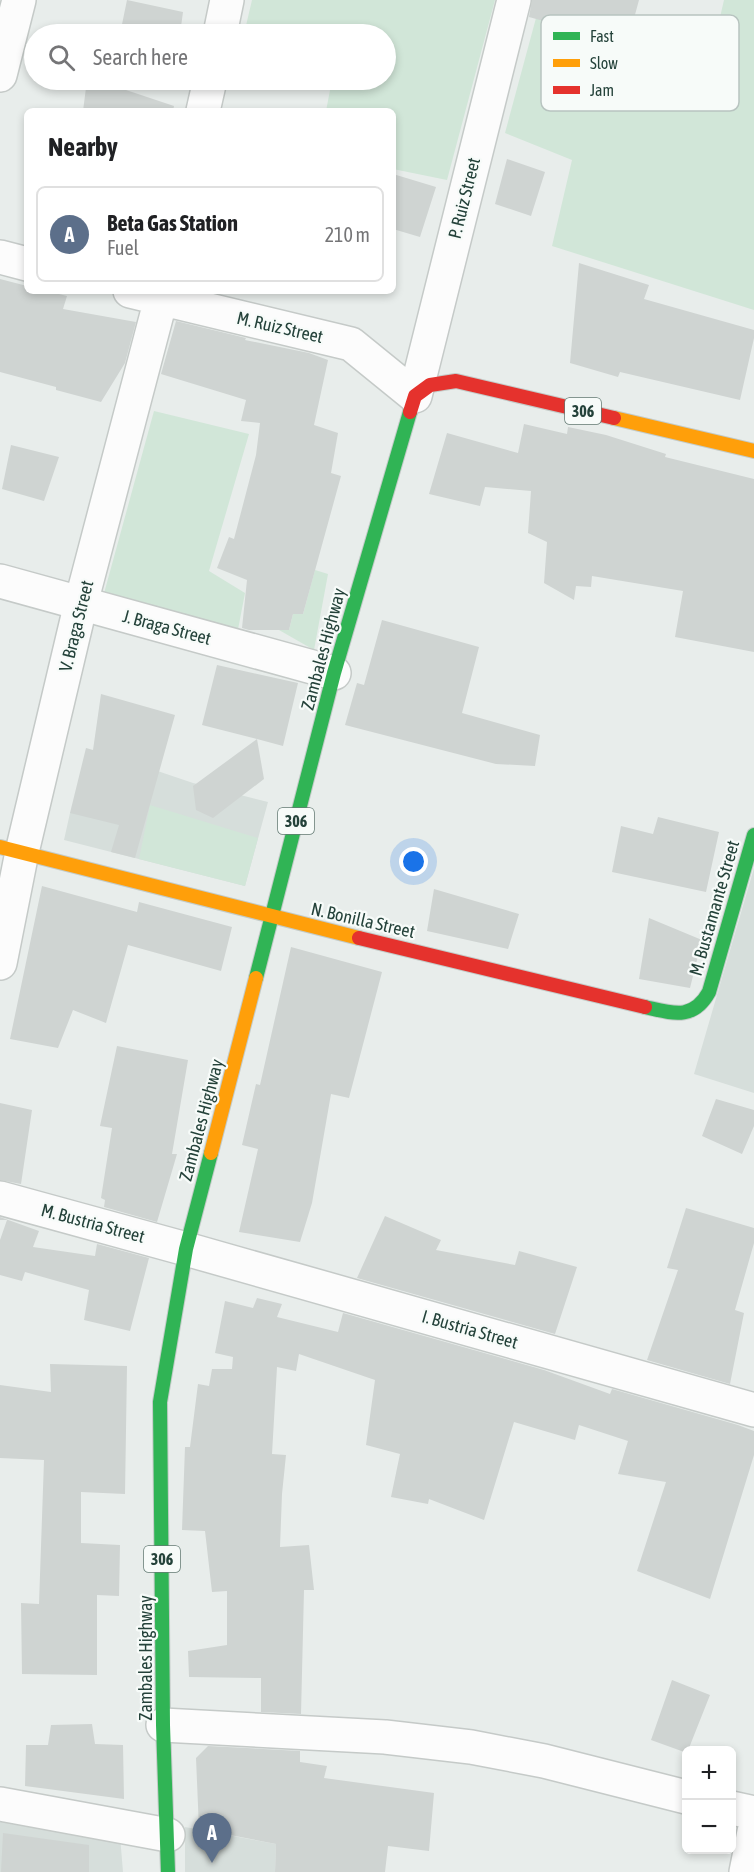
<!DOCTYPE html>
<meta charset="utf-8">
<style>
body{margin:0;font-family:"Asap Condensed",sans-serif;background:#f2f2f2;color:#202124}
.controls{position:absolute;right:18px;bottom:18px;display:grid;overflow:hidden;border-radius:9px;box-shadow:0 3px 9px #0003}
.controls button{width:54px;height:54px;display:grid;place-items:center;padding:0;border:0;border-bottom:2px solid #e0e0e0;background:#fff;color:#202124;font:30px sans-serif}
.you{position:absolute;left:414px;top:862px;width:21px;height:21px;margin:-15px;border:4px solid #fff;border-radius:50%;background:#1a73e8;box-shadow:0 0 0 9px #1a73e833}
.badge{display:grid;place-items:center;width:39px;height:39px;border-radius:50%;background:#697e78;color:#fff;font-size:20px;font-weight:700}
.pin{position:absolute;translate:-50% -50px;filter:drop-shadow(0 2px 3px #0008)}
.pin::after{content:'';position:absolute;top:32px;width:21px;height:18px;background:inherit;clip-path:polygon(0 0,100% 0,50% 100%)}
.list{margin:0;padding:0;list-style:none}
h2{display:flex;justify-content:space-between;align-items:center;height:78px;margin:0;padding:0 24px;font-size:26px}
h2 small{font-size:20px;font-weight:400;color:#757577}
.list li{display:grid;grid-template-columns:39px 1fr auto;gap:18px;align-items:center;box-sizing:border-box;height:96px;margin:0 12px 12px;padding:0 12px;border:2px solid #e0e0e0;border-radius:9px}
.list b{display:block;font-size:22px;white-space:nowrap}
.list p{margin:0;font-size:20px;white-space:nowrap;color:#757577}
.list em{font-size:20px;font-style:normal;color:#757577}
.icon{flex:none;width:33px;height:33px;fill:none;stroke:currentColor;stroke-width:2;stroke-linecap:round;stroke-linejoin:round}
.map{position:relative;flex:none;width:754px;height:1872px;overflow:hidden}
.search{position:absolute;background:#fff;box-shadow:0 3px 9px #0003;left:24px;top:24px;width:372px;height:66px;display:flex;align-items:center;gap:15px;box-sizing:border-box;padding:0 21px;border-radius:33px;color:#757577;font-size:22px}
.panel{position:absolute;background:#fff;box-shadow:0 3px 9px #0003;left:24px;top:108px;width:372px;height:186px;border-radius:9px}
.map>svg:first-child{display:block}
</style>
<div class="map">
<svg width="754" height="1872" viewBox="0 0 754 1872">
<rect width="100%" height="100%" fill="#e8edeb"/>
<path fill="#d6dedb" d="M 125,760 L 193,783 L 268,802 L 245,886 L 64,840 L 70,813 Z
M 754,868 L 754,1093 L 694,1074 Z
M 0,1815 L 120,1836 L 123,1872 L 0,1872 Z
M 185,1827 L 276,1844 L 275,1872 L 185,1872 Z"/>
<path fill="#d1e6d8" d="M 252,0 L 495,0 L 447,180 L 393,169 L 393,111 L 326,111 L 332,80 L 386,80 L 386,34 L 244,34 Z
M 724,0 L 754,0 L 754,310 L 552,246 L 572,160 L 505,133 L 536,18 L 709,65 Z
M 154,411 L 249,434 L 209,571 L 245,593 L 235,645 L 100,608 Z
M 315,570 L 328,574 L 314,650 L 279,630 L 289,630 L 293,614 L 303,614 Z
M 150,805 L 258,838 L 245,886 L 139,859 Z"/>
<path fill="#cfd4d2" d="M 127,0 L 183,12 L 180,34 L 120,34 Z
M 532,0 L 639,0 L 627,44 L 529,17 Z
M 87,80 L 114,80 L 114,86 L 174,106 L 173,111 L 83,111 Z
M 507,159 L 545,172 L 531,216 L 495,204 Z
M 393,174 L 436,187 L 420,237 L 393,229 Z
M 579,263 L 649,285 L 644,299 L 754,330 L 754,338 L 740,400 L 620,372 L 618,377 L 570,363 Z
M 0,279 L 27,286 L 27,291 L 47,291 L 67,296 L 63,309 L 136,322 L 125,363 L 101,402 L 56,390 L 56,387 L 0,372 Z
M 176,321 L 246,338 L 245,340 L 309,353 L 328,360 L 314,425 L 338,433 L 331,473 L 341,476 L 303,614 L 293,614 L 289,630 L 249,630 L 242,628 L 247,580 L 217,568 L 229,537 L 234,539 L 256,455 L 260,423 L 241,421 L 246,400 L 161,374 Z
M 524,424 L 567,434 L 568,427 L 606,435 L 666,454 L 665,457 L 754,479 L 754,652 L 675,637 L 683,591 L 592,576 L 591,587 L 576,586 L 574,600 L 544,583 L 547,542 L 528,533 L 531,491 L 485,487 L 480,506 L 429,494 L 447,433 L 518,453 Z
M 11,445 L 59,457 L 44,501 L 2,489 Z
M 382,620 L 479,647 L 462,713 L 540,735 L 535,766 L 496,764 L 345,725 L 357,683 L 364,685 Z
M 217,665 L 298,683 L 283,746 L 257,739 L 264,779 L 213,818 L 196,810 L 193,786 L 257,739 L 202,725 Z
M 101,694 L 175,715 L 135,858 L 111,852 L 119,825 L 70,813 L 86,748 L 93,750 Z
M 658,817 L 719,832 L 706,892 L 612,872 L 621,826 L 653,834 Z
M 42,886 L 137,912 L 139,902 L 232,927 L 221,971 L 128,945 L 106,1023 L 73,1010 L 58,1048 L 10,1039 Z
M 434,889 L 519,914 L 508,949 L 427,931 Z
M 649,918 L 702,940 L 690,988 L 639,979 Z
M 291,947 L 382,972 L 349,1098 L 331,1094 L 312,1203 L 300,1242 L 239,1232 L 258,1149 L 242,1145 L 256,1084 L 260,1085 Z
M 117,1046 L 188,1060 L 172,1154 L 177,1154 L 157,1222 L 104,1207 L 105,1200 L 101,1198 L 112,1128 L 100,1126 Z
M 716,1099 L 754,1110 L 754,1126 L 742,1154 L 702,1136 Z
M 0,1103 L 32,1110 L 21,1184 L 0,1180 Z
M 686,1208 L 754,1228 L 754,1243 L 735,1310 L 744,1313 L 730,1384 L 647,1360 L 678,1270 L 667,1268 Z
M 385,1216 L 441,1240 L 436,1250 L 515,1265 L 519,1251 L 577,1267 L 555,1334 L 357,1278 Z
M 0,1217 L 39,1231 L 33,1247 L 95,1256 L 97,1244 L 149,1258 L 130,1331 L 84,1320 L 89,1290 L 25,1272 L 22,1281 L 0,1275 L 0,1240 L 7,1220 L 0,1220 Z
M 257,1298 L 282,1304 L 277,1317 L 338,1332 L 343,1313 L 544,1370 L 610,1394 L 612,1389 L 738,1425 L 754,1431 L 754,1455 L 710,1599 L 637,1571 L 666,1482 L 618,1474 L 628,1441 L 579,1425 L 575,1440 L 514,1422 L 484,1520 L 429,1499 L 428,1504 L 391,1497 L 400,1454 L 366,1445 L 375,1380 L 299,1354 L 296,1371 L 277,1367 L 272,1454 L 286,1455 L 282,1494 L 280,1547 L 309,1545 L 314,1590 L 304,1590 L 301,1714 L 261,1712 L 261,1678 L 189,1677 L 188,1651 L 227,1645 L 227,1591 L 212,1592 L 205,1531 L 182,1530 L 185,1447 L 190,1447 L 198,1384 L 209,1386 L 212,1369 L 232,1369 L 233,1357 L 215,1353 L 225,1301 L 253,1308 Z
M 50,1364 L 127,1366 L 125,1494 L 81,1492 L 81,1543 L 120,1545 L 119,1596 L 97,1595 L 97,1675 L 22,1674 L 21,1603 L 39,1604 L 44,1460 L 0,1458 L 0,1385 L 51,1392 Z
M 672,1680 L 710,1695 L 687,1753 L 651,1740 Z
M 92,1724 L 95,1744 L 123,1745 L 124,1799 L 25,1786 L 26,1745 L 48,1745 L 51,1725 Z
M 208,1746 L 300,1751 L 300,1762 L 327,1766 L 324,1778 L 434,1793 L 429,1851 L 388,1846 L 385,1872 L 275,1872 L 276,1844 L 199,1829 L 196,1758 Z
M 3,1833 L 89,1845 L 89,1872 L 1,1872 Z"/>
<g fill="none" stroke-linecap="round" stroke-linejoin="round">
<g stroke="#c5cac8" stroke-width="36">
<path id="street" d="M 220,34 L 227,0
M 0,75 L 19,0
M 203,111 L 210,80
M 0,257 L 27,264
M 130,291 L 351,344 L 415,396 L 514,0
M 0,581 L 334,673
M 0,963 L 22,852 L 81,603 L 163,291
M 0,1198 L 186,1249 L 754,1410
M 163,1725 L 385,1737 L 471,1747 L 544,1761 L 686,1797
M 0,1804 L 168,1835
M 732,1808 L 754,1813
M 746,1872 L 754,1832"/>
</g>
<g stroke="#c3cbc8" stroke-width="16">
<path id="fast" d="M 256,978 L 334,673 L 410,412
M 645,1007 C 672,1013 693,1021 709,992 L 754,835
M 168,1872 L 163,1725 L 160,1402 L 186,1249 L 211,1153"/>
</g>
<g stroke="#c3cbc8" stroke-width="16">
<path id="slow" d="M 614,418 L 754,451
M 0,847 L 359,938
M 211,1153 L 256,978"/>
</g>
<g stroke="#c3cbc8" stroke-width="16">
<path id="jam" d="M 410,412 L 415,396 L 430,385 L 456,381 L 614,418
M 359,938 L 645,1007"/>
</g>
<use href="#street" stroke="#fcfcfc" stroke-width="33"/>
<use href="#fast" stroke="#30b455" stroke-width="14"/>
<use href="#slow" stroke="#ff9f0a" stroke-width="14"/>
<use href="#jam" stroke="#e5322d" stroke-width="14"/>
</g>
<g text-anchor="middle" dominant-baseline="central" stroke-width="4.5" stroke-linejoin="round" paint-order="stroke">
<g fill="#f7fbf9" stroke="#637a73" stroke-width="1.5">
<rect x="565" y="398" width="36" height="26" rx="4.5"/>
<rect x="278" y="808" width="36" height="26" rx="4.5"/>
<rect x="144" y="1546" width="36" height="26" rx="4.5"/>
</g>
<g font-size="16" font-weight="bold" fill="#24423a">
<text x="583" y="411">306</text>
<text x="296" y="821">306</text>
<text x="162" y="1559">306</text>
</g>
<g font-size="18" fill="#24423a" stroke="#f7fbf9">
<text transform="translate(464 198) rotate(-76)">P. Ruiz Street</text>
<text transform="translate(280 327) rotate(13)">M. Ruiz Street</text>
<text transform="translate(76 626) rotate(-76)">V. Braga Street</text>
<text transform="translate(167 627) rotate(15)">J. Braga Street</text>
<text transform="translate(323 649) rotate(-75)">Zambales Highway</text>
<text transform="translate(714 908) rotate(-74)">M. Bustamante Street</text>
<text transform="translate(363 920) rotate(13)">N. Bonilla Street</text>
<text transform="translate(201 1120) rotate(-75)">Zambales Highway</text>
<text transform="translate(93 1223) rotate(15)">M. Bustria Street</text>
<text transform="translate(470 1329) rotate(16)">I. Bustria Street</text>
<text transform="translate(145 1658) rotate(-90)">Zambales Highway</text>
</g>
</g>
<rect x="541" y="15" width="198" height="96" rx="9" fill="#f7fbf9" stroke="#b8c4c0" stroke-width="1.5"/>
<rect x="553" y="32" width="27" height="8" fill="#30b455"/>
<rect x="553" y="59" width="27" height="8" fill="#ff9f0a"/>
<rect x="553" y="86" width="27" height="8" fill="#e5322d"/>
<g font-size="16" fill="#24423a">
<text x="590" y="42">Fast</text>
<text x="590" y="69">Slow</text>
<text x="590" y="96">Jam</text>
</g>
</svg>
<div class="controls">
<button>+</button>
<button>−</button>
</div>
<div class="you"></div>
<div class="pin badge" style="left:212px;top:1863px;background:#5c6f8a">A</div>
<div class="search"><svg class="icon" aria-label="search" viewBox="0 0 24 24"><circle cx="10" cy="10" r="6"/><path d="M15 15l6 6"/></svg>Search here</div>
<section class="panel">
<h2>Nearby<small></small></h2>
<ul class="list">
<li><span class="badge" style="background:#5c6f8a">A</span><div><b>Beta Gas Station</b><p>Fuel</p></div><em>210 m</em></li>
</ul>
</section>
</div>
